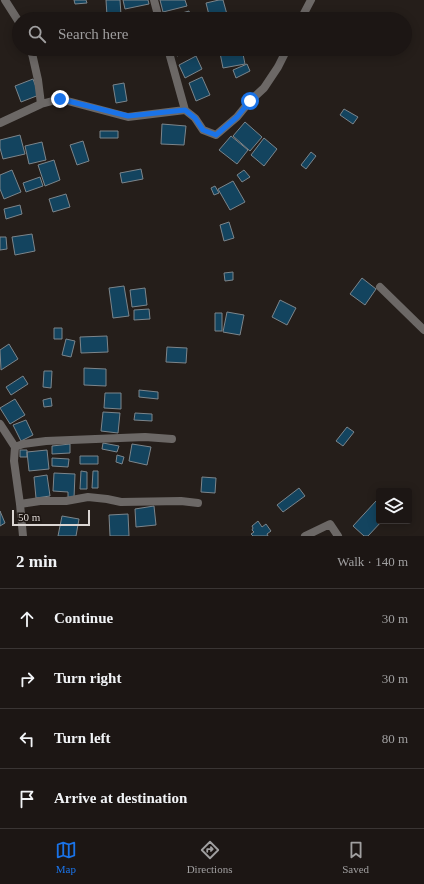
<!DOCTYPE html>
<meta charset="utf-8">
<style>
body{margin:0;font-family:Georgia,serif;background:#251f1d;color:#f1f3f6}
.controls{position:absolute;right:12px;bottom:12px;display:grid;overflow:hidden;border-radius:4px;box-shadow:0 2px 10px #0003}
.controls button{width:36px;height:36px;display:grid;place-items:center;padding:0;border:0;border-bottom:1px solid #3a3534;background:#1c1614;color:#f1f3f6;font:20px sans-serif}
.scale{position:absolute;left:12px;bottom:10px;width:78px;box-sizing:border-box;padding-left:4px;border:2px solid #dbd6d3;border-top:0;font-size:11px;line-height:14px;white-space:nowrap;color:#dbd6d3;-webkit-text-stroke:3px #1c1511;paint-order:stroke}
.stop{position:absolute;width:12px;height:12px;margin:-9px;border:3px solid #1a73e8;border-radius:50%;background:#fff}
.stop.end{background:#1a73e8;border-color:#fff;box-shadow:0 1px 4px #0008}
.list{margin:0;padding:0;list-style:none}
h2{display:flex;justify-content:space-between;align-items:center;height:52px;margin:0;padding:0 16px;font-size:17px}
h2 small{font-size:13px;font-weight:400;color:#a09fa0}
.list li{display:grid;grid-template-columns:26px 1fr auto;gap:12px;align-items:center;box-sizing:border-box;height:60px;padding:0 16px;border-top:1px solid #3a3534}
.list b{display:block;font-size:15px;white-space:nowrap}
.list em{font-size:13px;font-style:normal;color:#a09fa0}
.icon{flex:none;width:22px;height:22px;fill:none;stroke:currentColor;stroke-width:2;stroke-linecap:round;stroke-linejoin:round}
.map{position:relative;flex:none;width:424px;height:536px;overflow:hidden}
.search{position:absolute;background:#1c1614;box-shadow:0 2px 10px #0003;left:12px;right:12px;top:12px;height:44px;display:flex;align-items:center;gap:10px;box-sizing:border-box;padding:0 14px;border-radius:22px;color:#a09fa0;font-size:15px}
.sheet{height:292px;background:#1c1614}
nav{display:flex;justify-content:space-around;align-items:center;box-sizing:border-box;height:56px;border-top:1px solid #3a3534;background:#1c1614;font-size:11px;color:#a09fa0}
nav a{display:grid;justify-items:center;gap:2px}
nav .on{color:#1a73e8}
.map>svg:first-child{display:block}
</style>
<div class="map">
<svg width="424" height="536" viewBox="0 0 424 536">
<rect width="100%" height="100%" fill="#251e1a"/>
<path fill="#13445f" stroke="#7c858b" d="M 74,0 L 86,0 L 87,3 L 75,4 Z
M 106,0 L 120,0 L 121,15 L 107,16 Z
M 123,0 L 148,0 L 149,4 L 125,9 Z
M 160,0 L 185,0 L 187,6 L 163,12 Z
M 219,0 L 223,0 L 228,18 L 210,19 L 206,3 Z
M 189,11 L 191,19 L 165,19 L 165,18 Z
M 151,13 L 153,19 L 133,19 L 132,18 Z
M 175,49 L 185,49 L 186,53 L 177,56 Z
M 229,49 L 242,49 L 245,64 L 223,68 L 220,53 L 230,51 Z
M 196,56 L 202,69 L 185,78 L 179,65 Z
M 247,64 L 250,71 L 236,78 L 233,70 Z
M 202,77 L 210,95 L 196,101 L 189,83 Z
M 33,79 L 39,95 L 21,102 L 15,86 Z
M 124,83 L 127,101 L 116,103 L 113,85 Z
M 344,109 L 358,117 L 353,124 L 340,115 Z
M 245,122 L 262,137 L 250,151 L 233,136 Z
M 162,124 L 186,126 L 184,145 L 161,144 Z
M 100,131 L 118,131 L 118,138 L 100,138 Z
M 20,135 L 25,154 L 3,159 L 0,148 L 0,140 Z
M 231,136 L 248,150 L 237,164 L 219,150 Z
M 264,138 L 277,149 L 264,166 L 251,155 Z
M 83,141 L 89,161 L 77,165 L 70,145 Z
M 42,142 L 46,160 L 29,164 L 25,146 Z
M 311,152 L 316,156 L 306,169 L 301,165 Z
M 54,160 L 60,180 L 45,186 L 38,165 Z
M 141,169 L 143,179 L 122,183 L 120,173 Z
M 12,170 L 21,192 L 4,199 L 0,189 L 0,175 Z
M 244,170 L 250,177 L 242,182 L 237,175 Z
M 40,177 L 43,186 L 26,192 L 23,183 Z
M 233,181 L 245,202 L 230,210 L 218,189 Z
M 215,186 L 219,193 L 214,195 L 211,188 Z
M 66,194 L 70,207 L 53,212 L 49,199 Z
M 20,205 L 22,214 L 6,219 L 4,209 Z
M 229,222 L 234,238 L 224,241 L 220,225 Z
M 32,234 L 35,251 L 15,255 L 12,237 Z
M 0,237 L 6,237 L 7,249 L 0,250 Z
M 233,272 L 233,280 L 225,281 L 224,273 Z
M 362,278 L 376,289 L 365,305 L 350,294 Z
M 124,286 L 129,316 L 113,318 L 109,288 Z
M 145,288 L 147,305 L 132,307 L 130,290 Z
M 280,300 L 296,308 L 287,325 L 272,317 Z
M 149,309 L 150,319 L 134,320 L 134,310 Z
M 227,312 L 244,315 L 240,335 L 223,332 Z
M 215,313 L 222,313 L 222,331 L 215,331 Z
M 54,328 L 62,328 L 62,339 L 54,339 Z
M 107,336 L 108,352 L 81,353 L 80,337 Z
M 66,339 L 75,341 L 71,357 L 62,355 Z
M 9,344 L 18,359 L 1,370 L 0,350 Z
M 167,347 L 187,348 L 186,363 L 166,362 Z
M 84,368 L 106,369 L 106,386 L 84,385 Z
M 44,371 L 52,371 L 51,388 L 43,387 Z
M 23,376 L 28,384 L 11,395 L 6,387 Z
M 139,390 L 158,392 L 158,399 L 139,397 Z
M 105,393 L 121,393 L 121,409 L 104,408 Z
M 51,398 L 52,406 L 44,407 L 43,400 Z
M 15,399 L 25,415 L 10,424 L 0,408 Z
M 103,412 L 120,413 L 118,433 L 101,431 Z
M 135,413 L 152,414 L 152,421 L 134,420 Z
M 26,420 L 33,435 L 21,441 L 13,425 Z
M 347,427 L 354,432 L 343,446 L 336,441 Z
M 103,443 L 119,446 L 117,452 L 102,449 Z
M 70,444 L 70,453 L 52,454 L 52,446 Z
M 132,444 L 151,447 L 147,465 L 129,461 Z
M 20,450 L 27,450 L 27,457 L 20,457 Z
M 47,450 L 49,469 L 29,471 L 27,452 Z
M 117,455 L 124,457 L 122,464 L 116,462 Z
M 80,456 L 98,456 L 98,464 L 80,464 Z
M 52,458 L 69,459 L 68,467 L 52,466 Z
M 81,471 L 87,472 L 87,489 L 80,489 Z
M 93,471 L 98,471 L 98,488 L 92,488 Z
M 54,473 L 75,474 L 74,498 L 68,497 L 68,492 L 53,491 Z
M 47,475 L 50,496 L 36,498 L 34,477 Z
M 202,477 L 216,478 L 215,493 L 201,492 Z
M 299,488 L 305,496 L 283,512 L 277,505 Z
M 376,501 L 379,505 L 379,521 L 382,521 L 368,536 L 364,536 L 353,526 Z
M 154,506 L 156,525 L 136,527 L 135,509 Z
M 0,511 L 5,523 L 0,526 Z
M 128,514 L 129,536 L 110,536 L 109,515 Z
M 62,516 L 79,519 L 76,536 L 58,536 Z
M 258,521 L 262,527 L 266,524 L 271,531 L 267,534 L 268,536 L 253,536 L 251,534 L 254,532 L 252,530 L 253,528 L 252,526 Z"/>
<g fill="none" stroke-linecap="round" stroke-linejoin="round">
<path stroke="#6c6866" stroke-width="8" d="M 5,0 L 19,22
M 154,0 L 159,19
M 301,19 L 311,0
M 31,49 L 38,80 L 41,104
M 168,49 L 185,110
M 0,123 L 41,104 L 60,99 L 128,117 L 185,110 L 195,118 L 203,130 L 216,135 L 237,117 L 250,101 L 264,88 L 278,67 L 287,49
M 380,287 L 424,330
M 0,424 L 15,447
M 20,504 L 40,501 L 66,501 L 88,497 L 107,499 L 121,502 L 181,501 L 198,503
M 23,536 L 20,504 L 14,461 L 15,447 L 23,444 L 46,441 L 145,437 L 172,439
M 305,536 L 330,524 L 338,536"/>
</g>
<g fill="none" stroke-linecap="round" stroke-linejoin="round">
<path stroke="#1a73e8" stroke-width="5" d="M 60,99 L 128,116 L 185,110 L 195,118 L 203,130 L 216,135 L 237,117 L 250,101"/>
</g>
</svg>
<div class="controls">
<button><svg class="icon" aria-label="layers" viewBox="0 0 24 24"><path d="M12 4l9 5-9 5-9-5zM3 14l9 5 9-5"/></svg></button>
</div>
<div class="scale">50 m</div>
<div class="stop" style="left:250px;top:101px"></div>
<div class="stop end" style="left:60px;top:99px"></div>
<div class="search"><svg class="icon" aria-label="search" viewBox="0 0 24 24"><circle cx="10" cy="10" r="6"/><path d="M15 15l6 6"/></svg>Search here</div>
</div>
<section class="sheet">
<h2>2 min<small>Walk · 140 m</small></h2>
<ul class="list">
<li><svg class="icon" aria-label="ahead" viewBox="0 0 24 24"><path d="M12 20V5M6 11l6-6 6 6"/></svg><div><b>Continue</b></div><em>30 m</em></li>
<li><svg class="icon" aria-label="right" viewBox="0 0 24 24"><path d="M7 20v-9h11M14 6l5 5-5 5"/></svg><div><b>Turn right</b></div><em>30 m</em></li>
<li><svg class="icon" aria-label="left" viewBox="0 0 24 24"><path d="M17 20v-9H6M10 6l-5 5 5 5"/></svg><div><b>Turn left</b></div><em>80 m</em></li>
<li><svg class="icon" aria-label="arrive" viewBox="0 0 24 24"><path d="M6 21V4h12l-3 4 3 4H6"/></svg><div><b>Arrive at destination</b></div></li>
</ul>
</section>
<nav>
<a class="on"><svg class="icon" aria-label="map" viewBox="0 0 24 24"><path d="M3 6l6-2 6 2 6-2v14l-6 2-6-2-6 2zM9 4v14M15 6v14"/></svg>Map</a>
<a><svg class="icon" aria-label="directions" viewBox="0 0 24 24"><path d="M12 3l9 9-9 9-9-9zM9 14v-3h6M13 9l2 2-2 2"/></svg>Directions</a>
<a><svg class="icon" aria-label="saved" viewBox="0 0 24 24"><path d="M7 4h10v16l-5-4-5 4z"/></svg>Saved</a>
</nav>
